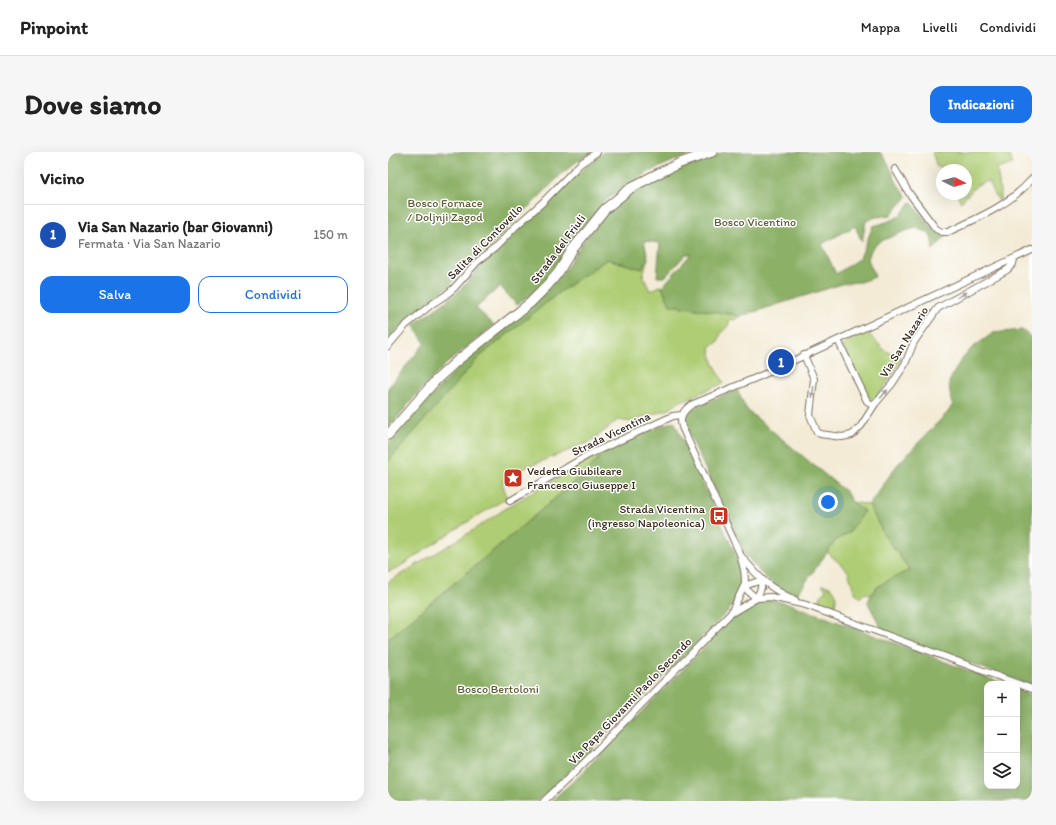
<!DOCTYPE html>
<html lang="it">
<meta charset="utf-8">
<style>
body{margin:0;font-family:Itim,sans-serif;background:#f6f6f6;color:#222}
.controls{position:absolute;right:12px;bottom:12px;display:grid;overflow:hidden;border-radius:8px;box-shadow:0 4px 16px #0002}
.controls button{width:36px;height:36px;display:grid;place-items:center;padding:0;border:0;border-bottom:1px solid #e0e0e0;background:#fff;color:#222;font:20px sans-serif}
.compass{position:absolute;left:548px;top:12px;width:36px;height:36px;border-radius:50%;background:#fff;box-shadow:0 4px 16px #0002;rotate:95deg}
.you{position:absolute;left:440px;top:350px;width:14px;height:14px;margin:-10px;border:3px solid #fff;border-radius:50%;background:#1a73e8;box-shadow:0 0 0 6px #1a73e833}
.badge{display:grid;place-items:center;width:26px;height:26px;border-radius:50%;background:#1a73e8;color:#fff;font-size:13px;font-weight:700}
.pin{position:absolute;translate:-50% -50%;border:2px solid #fff;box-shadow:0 1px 4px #0006}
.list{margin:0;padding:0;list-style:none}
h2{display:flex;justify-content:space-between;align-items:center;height:52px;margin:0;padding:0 16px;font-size:17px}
h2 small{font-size:13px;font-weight:400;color:#767676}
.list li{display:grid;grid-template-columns:26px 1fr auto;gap:12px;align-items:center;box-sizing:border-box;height:60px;padding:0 16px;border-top:1px solid #e0e0e0}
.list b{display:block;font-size:15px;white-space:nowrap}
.list p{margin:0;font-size:13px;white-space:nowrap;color:#767676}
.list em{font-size:13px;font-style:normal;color:#767676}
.actions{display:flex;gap:8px;padding:12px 16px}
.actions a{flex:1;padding:9px 0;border:1px solid #1a73e8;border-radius:12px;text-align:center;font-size:14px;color:#1a73e8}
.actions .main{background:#1a73e8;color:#fff}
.icon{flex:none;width:22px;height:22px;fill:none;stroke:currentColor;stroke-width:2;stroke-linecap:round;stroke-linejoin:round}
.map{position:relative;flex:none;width:644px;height:649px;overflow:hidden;border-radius:12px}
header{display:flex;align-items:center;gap:24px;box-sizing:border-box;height:56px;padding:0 20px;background:#fff;border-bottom:1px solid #e0e0e0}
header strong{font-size:19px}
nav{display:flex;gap:22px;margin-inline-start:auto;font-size:14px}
.intro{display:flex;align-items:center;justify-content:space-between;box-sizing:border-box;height:96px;padding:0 24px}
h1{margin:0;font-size:28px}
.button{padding:10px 18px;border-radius:12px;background:#1a73e8;color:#fff;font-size:14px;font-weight:700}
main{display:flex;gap:24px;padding:0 24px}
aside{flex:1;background:#fff;border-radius:12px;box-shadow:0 4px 16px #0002}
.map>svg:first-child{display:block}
</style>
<header>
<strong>Pinpoint</strong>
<nav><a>Mappa</a><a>Livelli</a><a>Condividi</a></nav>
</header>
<div class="intro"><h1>Dove siamo</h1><a class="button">Indicazioni</a></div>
<main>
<aside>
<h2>Vicino<small></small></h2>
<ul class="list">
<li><span class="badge" style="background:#1a4fb4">1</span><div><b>Via San Nazario (bar Giovanni)</b><p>Fermata · Via San Nazario</p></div><em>150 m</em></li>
</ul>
<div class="actions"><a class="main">Salva</a><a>Condividi</a></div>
</aside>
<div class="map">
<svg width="644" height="649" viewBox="0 0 644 649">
<rect width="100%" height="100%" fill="#fff"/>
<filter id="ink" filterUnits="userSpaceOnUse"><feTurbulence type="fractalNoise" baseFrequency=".025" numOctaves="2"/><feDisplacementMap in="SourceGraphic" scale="8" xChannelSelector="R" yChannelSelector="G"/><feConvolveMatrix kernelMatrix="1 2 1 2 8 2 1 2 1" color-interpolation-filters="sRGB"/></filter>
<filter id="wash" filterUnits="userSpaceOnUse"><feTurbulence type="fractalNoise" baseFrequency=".012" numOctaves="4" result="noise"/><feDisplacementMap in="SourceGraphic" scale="16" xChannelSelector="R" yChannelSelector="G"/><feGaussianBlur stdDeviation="0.9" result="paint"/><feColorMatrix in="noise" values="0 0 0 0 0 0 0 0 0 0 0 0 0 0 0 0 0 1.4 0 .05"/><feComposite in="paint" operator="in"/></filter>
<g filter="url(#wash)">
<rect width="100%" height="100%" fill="#f3ebd5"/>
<path fill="#afcd75" stroke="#757c4a" d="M 544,0 L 620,0 L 625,12 L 609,17 L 612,38 L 612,50 L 604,39 L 601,29 L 589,33 L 573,50 L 569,42 L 578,42 L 578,18 L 556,18 L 555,15 L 549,15 Z
M 260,106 L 255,123 L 262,139 L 272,134 L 274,135 L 282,153 L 348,163 L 350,165 L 347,168 L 342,167 L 340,174 L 333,181 L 330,190 L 322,196 L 325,210 L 336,231 L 291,250 L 282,257 L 252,266 L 244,270 L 230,268 L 202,290 L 134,317 L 114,330 L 119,346 L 76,372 L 11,415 L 0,420 L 0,310 L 90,206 L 173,139 L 219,107 L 254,117 Z
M 477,179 L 498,199 L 514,206 L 497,234 L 485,249 L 483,249 L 480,246 L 454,193 Z
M 221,296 L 190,327 L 0,487 L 0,430 L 73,386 L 123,353 Z
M 464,350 L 481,353 L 496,383 L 522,418 L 490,434 L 482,443 L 477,441 L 472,446 L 466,439 L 460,419 L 439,400 L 448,388 L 462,380 L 476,359 Z
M 434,432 C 447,435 451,442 446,455 L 431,450 L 433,444 L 438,438 Z"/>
<path fill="#8bb066" stroke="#636d42" d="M 0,0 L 204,0 L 204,1 C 180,11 156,41 136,60 L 130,58 L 125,61 L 127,68 L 101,96 L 77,115 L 61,134 L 30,158 L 9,178 L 0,188 Z
M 215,0 L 311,0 L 285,9 L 261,20 L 219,47 L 184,93 L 168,119 L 151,136 L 129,153 L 112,134 L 88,156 L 106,173 L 58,212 L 29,242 L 0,277 L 0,236 L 37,191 L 25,173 L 60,148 L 76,134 L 91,116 L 105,103 L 183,28 Z
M 337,0 L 492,0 L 500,11 L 509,31 L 519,45 L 503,63 L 488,65 L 478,69 L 474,90 L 467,74 L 434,92 L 448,122 L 472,106 L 485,74 C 506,68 510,68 523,50 L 545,78 L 552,83 L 559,83 L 545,98 L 545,90 L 541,81 L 528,76 L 517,79 L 491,90 L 483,98 L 480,107 L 487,125 L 472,130 L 457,131 L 350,165 L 348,163 L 282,153 L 274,135 L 303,102 L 298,102 L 277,125 L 269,125 L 272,91 L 256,89 L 260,106 L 254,117 L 219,107 L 173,139 L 90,206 L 0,310 L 0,291 L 79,206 L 176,119 L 196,88 L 219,61 L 240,44 L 270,26 L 300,12 Z
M 634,178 L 644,186 L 644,534 L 495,479 L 480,451 C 484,432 506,426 522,418 L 496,383 L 481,353 L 509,313 L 560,260 L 565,252 L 562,241 L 561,230 L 571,211 L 583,197 L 605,181 Z
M 349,238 L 359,258 L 458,340 L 464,350 L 476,359 L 462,380 L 448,388 L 407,445 L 390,436 L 375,423 L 356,401 L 299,277 C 298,271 297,266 300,261 C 306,253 338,243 349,238 Z
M 286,269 L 351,410 C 356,432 352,437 343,456 L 168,633 L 149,649 L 0,649 L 0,487 L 190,327 L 221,296 Z
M 383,448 L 402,452 L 616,532 L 599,532 L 599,634 L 629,634 L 629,537 L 644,543 L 644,649 L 163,649 L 189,626 L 348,463 C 359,454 369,449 383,448 Z"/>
</g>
<g filter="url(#ink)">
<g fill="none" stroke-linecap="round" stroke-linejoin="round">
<g stroke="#7b6e5e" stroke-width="8">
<path id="minor" d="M 507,17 L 521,41 L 548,77 L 554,80 L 560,80 C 590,66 622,53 644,27
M 450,188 L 479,249 L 484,253 L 487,252
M 0,194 L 17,174 L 44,152 L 58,143 L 67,135 L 89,110 L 107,96 L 128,74 L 154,51 L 192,12 L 209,0
M 416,203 L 426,227 L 422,263 L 429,280 L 432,282 L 454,285 L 464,283 L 473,274 L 487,252 L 504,232 L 517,212 L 526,190 L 550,156 L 619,118 L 625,112 L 626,107
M 122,349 L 200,303 L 285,264 L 293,263
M 354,405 C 371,426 382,437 407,448
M 356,434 L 374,428
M 369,446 L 373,436 L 374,428
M 415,452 L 644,537
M 418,453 L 383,445 L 369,446 C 352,435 359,434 356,418 C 355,413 353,407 352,402 L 294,275 C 291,265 295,259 303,253 L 370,225 L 644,98
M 343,461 L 356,434
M 156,649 L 188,619 L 342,462 L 369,446"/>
</g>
<g stroke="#7b6e5e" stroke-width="11">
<path id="secondary" d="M 0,283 L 48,228 L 70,208 L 142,151 L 159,134 L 170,121 L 184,98 L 217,57 L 244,35 L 273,20 L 292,11 L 324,0"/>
</g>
<use href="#minor" stroke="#fff" stroke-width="6"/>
<use href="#secondary" stroke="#fff" stroke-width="9"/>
</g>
<defs><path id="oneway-solid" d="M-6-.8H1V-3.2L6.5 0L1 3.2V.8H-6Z"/></defs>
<g fill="#a79f9a">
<use href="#oneway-solid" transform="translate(574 143) rotate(-29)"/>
<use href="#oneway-solid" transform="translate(425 240) rotate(97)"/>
<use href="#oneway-solid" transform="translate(496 242) rotate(-49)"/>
</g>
</g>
<defs>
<g id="sight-square" transform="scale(1)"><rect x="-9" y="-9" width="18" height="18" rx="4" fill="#c8321e" stroke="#fff"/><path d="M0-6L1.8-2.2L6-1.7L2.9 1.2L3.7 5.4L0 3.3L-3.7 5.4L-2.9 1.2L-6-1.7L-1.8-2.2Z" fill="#fff"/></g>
<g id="bus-square" transform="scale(1)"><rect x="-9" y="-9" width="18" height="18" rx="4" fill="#c8321e" stroke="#fff"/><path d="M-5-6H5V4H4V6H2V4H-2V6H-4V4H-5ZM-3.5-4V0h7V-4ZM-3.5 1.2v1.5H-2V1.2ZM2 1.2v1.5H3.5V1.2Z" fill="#fff"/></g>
</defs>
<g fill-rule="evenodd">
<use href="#sight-square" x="125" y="326"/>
<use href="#bus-square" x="331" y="364"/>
</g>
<g text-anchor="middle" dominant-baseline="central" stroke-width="3" stroke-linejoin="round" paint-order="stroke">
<g font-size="12" fill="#5e5b38" stroke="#fff">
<text x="57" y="51">Bosco Fornace<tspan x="57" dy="14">/ Doljnji Zagod</tspan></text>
<text x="367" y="70">Bosco Vicentino</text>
<text x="110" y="537">Bosco Bertoloni</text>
</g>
<g font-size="12" fill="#3b2a1e" stroke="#fff">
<text transform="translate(97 90) rotate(-45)">Salita di Contovello</text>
<text transform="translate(170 97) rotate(-53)">Strada del Friuli</text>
<text transform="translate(516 190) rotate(-58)">Via San Nazario</text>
<text transform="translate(223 282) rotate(-26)">Strada Vicentina</text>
<text transform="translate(242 549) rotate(-46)">Via Papa Giovanni Paolo Secondo</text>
</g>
<g font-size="12" fill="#3b2a1e" stroke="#fff" text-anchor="start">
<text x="139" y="319">Vedetta Giubileare<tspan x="139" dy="14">Francesco Giuseppe I</tspan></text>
<text x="317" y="357" text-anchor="end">Strada Vicentina<tspan x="317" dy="14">(ingresso Napoleonica)</tspan></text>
</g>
</g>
</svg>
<div class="controls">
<button>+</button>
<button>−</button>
<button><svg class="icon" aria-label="layers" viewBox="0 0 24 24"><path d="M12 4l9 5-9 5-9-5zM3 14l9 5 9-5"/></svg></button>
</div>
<svg class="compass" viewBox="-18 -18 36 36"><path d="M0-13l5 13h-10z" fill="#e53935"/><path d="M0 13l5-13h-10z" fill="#767676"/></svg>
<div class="you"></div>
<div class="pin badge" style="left:393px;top:210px;background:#1a4fb4">1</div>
</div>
</main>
